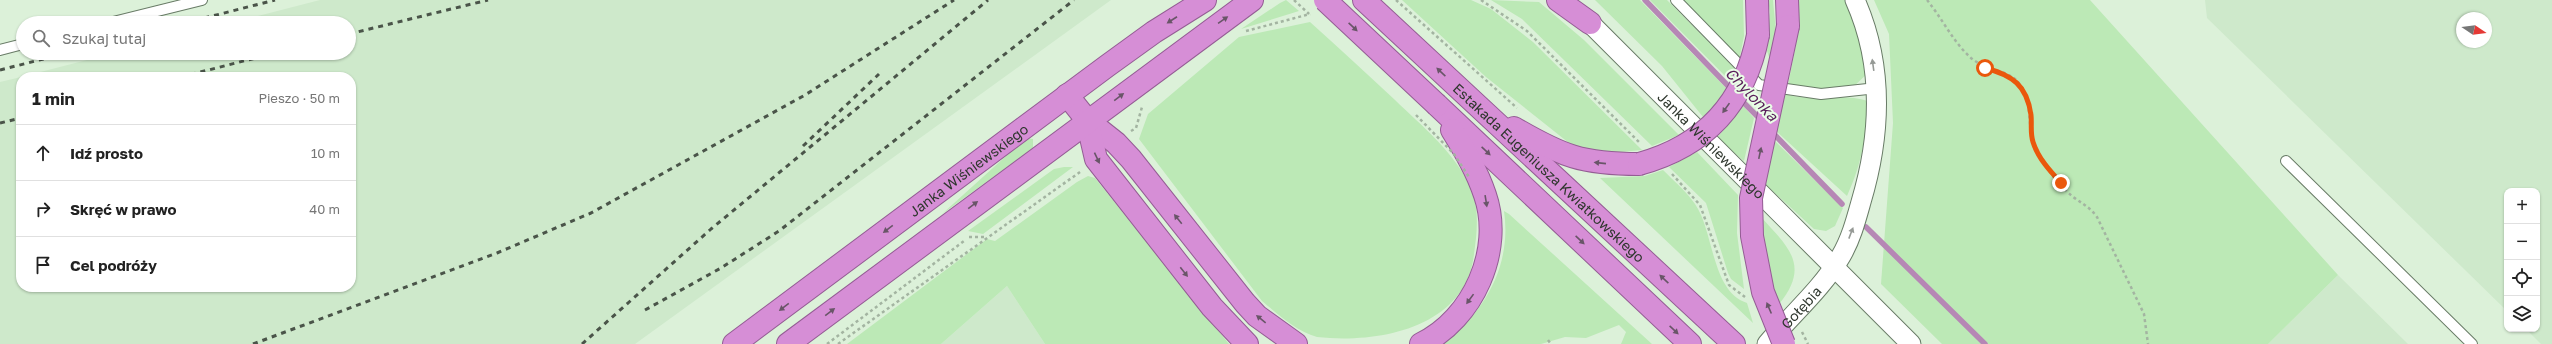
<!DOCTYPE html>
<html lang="pl">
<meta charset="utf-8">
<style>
body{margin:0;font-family:"Golos Text",sans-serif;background:#f6f6f6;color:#222}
.controls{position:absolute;right:12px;bottom:12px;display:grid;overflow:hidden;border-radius:8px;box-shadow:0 1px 3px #0004}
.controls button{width:36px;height:36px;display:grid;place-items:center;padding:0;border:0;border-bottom:1px solid #e0e0e0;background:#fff;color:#222;font:20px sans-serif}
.compass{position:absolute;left:2456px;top:12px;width:36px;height:36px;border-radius:50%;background:#fff;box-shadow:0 1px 3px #0004;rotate:103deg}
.stop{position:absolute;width:12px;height:12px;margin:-9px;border:3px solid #ea580c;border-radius:50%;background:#fff}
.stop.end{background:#ea580c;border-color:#fff;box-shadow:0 1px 4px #0008}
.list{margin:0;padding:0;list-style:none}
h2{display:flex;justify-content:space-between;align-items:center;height:52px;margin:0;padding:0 16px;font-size:17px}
h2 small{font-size:13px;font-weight:400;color:#767676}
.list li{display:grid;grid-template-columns:26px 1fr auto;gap:12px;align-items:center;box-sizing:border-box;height:56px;padding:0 16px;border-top:1px solid #e0e0e0}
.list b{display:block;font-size:15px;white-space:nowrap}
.list em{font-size:13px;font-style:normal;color:#767676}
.icon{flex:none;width:22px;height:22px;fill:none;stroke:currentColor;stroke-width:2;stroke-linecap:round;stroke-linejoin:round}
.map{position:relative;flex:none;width:2552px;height:344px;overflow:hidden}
.search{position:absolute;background:#fff;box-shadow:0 1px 3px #0004;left:16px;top:16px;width:340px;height:44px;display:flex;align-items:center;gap:10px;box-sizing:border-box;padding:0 14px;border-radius:22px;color:#767676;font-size:15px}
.panel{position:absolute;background:#fff;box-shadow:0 1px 3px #0004;left:16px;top:72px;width:340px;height:220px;border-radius:16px}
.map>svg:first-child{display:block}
</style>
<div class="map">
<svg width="2552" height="344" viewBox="0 0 2552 344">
<rect width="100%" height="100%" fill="#dcf1d9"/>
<path fill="#cee9cb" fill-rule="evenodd" d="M 320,0 L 1111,0 L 635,344 L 0,344 L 0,82 L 21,77 L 21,287 L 351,287 L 351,77 L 21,77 L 114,53 L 349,53 L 349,23 L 231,23 Z
M 2205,0 L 2552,0 L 2552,344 L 2541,344 L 2526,329 L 2537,329 L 2537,191 L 2507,191 L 2507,311 L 2207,18 ZM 2462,18 L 2486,18 L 2486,42 L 2462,42 Z
M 2338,275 L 2408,344 L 2268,344 Z
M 1007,286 L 1045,344 L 941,344 Z"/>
<path fill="#bce9b6" d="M 1286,0 L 1299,11 L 1241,29 L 1280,3 Z
M 1402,0 L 1471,0 L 1491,9 L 1533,42 L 1642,150 L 1600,154 L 1574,147 L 1486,77 Z
M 1491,0 L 1539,2 L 1584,40 L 1679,135 L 1652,146 L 1522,19 Z
M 1595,0 L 1640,0 L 1726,88 L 1715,106 L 1703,117 L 1662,66 Z
M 1650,0 L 1667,0 L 1735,69 L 1730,81 Z
M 1681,0 L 1743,0 L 1744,36 L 1739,61 Z
M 1768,0 L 1773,0 C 1774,16 1780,44 1769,57 L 1767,51 L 1770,12 Z
M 1797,0 L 1849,0 L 1857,20 L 1867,74 L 1852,88 L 1821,90 L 1788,85 L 1796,44 Z
M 1874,0 L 2090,0 L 2338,275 L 2268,344 L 1942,344 L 1881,284 L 1893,123 L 1889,34 Z
M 1310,22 C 1339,48 1367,74 1395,100 C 1422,126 1454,152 1470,186 C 1480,207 1477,233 1474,254 C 1466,327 1380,344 1317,337 C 1296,331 1279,315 1262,301 L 1139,139 L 1148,114 L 1239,37 Z
M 1785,94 C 1813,103 1841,92 1868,101 C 1865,139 1863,161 1847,196 L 1775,130 Z
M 1743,106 L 1754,118 L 1744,161 L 1717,138 Z
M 1026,138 L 1033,139 L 1033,148 L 942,214 Z
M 1773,139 L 1843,208 L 1835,226 L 1826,231 L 1814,229 L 1763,182 Z
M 1697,152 L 1738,195 L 1737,233 L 1744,289 L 1731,279 L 1728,273 L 1706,203 L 1669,167 Z
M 1064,167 L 1073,167 L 983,234 L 968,231 L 1054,169 Z
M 1663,170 C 1674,181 1686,191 1695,204 C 1714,231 1711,291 1747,303 L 1753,323 L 1600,178 L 1645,176 Z
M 1088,176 L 1095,178 L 1229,344 L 1045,344 L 1007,286 L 941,344 L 847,344 L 987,239 L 995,241 L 1077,182 Z
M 1504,211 L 1509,214 L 1652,344 L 1621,344 L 1626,332 L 1619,325 L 1586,338 L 1565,337 L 1541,344 L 1443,344 C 1485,312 1512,265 1504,211 Z
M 1761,217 C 1788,247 1811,265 1779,304 L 1765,263 Z"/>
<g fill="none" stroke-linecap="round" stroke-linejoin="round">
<path stroke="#b687b5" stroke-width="5.5" d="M 1645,0 L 1732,90
M 1739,98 L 1763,122
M 1771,131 L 1842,204
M 1866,227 L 1985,344"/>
<g stroke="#687b66" stroke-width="12">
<path id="service" d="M 1676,0 L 1759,85 L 1821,94 L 1877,88
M 109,23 L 202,0
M 0,50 L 23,44
M 2286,161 L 2472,344"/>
</g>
<g stroke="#687b66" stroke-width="21">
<g id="minor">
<path id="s1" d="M 1590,23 L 1911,344"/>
<path id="s2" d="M 1767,344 C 1791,315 1822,289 1841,256 C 1851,239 1856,220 1861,202 C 1881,135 1884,65 1855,0"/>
</g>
</g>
<g stroke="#945d94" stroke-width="24">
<g id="trunk">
<path id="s3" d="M 1364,0 L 1734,344"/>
<path d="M 1558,0 L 1590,23"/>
<path d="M 1757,0 L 1758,35"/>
<path d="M 1787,0 L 1788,26"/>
<path d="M 1067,95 L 1087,120 L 1116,143 L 1131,159 L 1245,303 L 1257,316 L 1296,344"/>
<path d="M 1437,105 L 1690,344"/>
<path d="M 1087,120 L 1096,159 L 1212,307 L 1247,344"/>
<path d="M 1514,128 C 1562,156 1582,164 1639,164"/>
<path id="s4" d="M 734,344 L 1107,66 L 1154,32 L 1205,0"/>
<path d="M 788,344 L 1252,0"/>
<path d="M 1421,344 C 1473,319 1504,250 1485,195 C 1477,171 1465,151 1452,130"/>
</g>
</g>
<path stroke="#a3b4a1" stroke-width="2.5" stroke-dasharray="3 3" stroke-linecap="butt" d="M 1396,0 L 1517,108
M 1481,0 L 1527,31 L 1641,144
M 1927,0 C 1942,18 1953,42 1971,58 C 1985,70 2007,70 2017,81 C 2033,98 2027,122 2033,142 C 2038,159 2058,184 2072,196 C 2081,203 2090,207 2097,217 L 2144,314 L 2148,344
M 1246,31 L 1310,14
M 1131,131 L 1136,128 L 1142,107
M 1672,174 L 1700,205 L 1729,285 L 1745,297
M 969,237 L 985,237
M 1802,332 L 1808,344
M 1548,340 L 1551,344
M 827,344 L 964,241
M 838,344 L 1080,172"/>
<use href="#service" stroke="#fff" stroke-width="10"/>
<use href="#minor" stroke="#fff" stroke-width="19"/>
<use href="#trunk" stroke="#d68ed6" stroke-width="22"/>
<path stroke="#4a5449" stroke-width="3" stroke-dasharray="5 5" stroke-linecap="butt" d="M 185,23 L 275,0
M 349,34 L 488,0
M 0,70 L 67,53
M 181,77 L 275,53
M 0,123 L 21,118
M 803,146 L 879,74
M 645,310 L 721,268 L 779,231 L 1074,0
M 253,344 L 497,253 L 591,213 L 805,95 L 954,0
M 582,344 L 711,229 L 988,0"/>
<g stroke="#945d94" stroke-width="24" stroke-linecap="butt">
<path id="trunk-bridge" d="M 1325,0 L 1437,105
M 1639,164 C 1705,146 1745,103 1758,35
M 1784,344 L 1763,292 L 1752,236 L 1751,198 L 1788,26"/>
</g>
<path stroke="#a3b4a1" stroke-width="2.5" stroke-dasharray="3 3" stroke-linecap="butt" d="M 1294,0 L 1309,14
M 1416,115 L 1454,154 L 1469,177"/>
<use href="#trunk-bridge" stroke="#d68ed6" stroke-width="22"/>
</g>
<defs><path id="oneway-solid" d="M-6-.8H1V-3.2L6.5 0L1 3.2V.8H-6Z"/></defs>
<g fill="#695568">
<use href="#oneway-solid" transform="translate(1172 20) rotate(147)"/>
<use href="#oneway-solid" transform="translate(1223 20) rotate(-35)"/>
<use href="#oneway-solid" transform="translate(1353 27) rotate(43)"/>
<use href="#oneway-solid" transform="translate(1441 72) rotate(-137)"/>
<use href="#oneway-solid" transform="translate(1119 97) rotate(-37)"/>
<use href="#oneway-solid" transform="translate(1726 108) rotate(125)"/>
<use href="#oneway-solid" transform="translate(1486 151) rotate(43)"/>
<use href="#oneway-solid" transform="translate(1760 153) rotate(-78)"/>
<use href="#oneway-solid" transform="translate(1097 158) rotate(65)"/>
<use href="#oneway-solid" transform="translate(1600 163) rotate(-174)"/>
<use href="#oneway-solid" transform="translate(1486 201) rotate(81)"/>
<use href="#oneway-solid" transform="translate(973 205) rotate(-37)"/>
<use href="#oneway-solid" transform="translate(1178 219) rotate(-129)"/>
<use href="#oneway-solid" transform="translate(888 229) rotate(143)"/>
<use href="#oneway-solid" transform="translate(1580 240) rotate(43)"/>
<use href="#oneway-solid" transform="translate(1184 272) rotate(52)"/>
<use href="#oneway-solid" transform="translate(1664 279) rotate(-137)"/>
<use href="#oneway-solid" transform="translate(1470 299) rotate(126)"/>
<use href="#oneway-solid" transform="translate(784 307) rotate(143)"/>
<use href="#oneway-solid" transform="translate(1769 308) rotate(-113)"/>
<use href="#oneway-solid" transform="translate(830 312) rotate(-37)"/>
<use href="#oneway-solid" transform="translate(1261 319) rotate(-141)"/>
<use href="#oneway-solid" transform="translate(1674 330) rotate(43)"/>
</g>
<g fill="#969a96">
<use href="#oneway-solid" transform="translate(1873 65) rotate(-98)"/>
<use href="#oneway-solid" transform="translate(1851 233) rotate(-69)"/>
</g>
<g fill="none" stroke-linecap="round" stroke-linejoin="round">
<path stroke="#ea580c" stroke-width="5" d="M 1985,68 C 2012,75 2027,85 2031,115 C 2032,124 2030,133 2033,142 C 2038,158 2050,171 2061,183"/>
</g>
<g text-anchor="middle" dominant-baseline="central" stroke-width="4" stroke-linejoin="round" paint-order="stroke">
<g font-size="14" fill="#2e362d" stroke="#e9fee6">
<text stroke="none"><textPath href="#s1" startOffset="172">Janka Wiśniewskiego</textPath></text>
<text stroke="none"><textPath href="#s4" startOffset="292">Janka Wiśniewskiego</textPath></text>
<text stroke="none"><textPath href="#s3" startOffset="253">Estakada Eugeniusza Kwiatkowskiego</textPath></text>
<text stroke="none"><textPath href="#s2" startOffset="50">Gołębia</textPath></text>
</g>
<g font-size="15" font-style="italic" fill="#581e59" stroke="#e9fee6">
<text transform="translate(1752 94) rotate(46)">Chylonka</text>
</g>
</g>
</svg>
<div class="controls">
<button>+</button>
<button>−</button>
<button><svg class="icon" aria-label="locate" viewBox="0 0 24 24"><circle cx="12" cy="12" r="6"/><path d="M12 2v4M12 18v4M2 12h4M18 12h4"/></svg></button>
<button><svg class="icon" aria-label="layers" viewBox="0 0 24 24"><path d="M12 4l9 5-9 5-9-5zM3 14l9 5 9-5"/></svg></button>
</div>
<svg class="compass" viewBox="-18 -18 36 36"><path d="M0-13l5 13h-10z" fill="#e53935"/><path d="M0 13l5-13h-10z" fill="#767676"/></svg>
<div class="stop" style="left:1985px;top:68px"></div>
<div class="stop end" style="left:2061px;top:183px"></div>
<div class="search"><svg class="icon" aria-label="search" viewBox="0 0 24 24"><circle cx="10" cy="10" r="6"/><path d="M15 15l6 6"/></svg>Szukaj tutaj</div>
<section class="panel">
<h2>1 min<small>Pieszo · 50 m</small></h2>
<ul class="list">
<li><svg class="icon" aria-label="ahead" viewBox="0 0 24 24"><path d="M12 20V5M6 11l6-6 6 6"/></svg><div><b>Idź prosto</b></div><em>10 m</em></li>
<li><svg class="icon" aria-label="right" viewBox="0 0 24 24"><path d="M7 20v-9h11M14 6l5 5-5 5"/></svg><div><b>Skręć w prawo</b></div><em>40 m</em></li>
<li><svg class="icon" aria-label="arrive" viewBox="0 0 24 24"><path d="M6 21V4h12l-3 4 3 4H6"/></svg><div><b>Cel podróży</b></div></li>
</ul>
</section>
</div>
